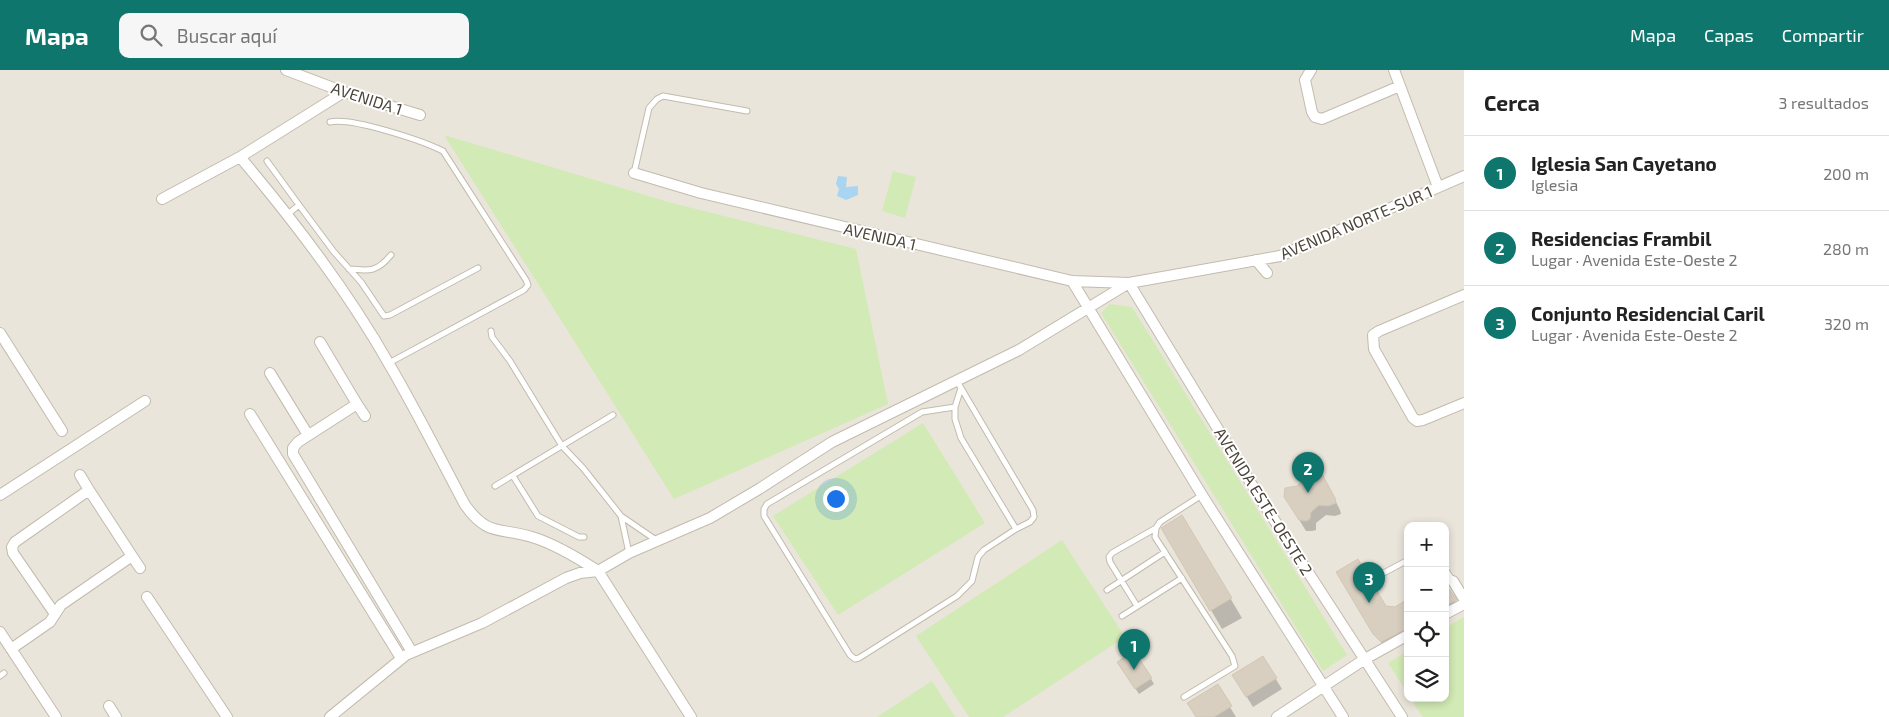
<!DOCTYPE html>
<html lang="es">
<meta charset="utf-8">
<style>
body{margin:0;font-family:"Exo 2",sans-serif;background:#f6f6f6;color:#222}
.controls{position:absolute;right:15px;bottom:15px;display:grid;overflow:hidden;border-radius:10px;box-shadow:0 2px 8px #0003}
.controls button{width:45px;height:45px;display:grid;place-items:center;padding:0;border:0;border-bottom:1px solid #e0e0e0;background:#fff;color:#222;font:25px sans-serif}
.you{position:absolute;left:835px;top:428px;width:18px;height:18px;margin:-12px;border:4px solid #fff;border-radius:50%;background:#1a73e8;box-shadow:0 0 0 8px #1a73e833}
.badge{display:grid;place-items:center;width:32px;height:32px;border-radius:50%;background:#0f766e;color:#fff;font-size:16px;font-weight:700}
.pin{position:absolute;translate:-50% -41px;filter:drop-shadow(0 1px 2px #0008)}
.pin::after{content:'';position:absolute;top:26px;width:18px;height:15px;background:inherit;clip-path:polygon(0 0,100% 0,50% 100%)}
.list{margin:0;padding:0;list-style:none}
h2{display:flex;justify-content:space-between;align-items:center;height:65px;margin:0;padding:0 20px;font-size:21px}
h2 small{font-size:16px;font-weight:400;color:#767676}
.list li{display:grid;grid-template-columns:32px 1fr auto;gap:15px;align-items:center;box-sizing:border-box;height:75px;padding:0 20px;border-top:1px solid #e0e0e0}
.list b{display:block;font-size:19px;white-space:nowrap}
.list p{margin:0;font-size:16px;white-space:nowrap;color:#767676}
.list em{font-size:16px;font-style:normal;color:#767676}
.icon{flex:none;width:28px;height:28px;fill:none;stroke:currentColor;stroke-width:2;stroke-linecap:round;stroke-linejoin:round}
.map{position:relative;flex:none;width:1464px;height:647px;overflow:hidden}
header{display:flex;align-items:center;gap:30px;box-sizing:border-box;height:70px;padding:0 25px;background:#0f766e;color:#fff}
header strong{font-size:24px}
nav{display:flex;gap:28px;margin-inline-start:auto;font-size:18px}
.search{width:350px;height:45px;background:#f6f6f6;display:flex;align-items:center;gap:12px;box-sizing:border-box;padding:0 18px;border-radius:10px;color:#767676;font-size:19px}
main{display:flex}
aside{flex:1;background:#fff}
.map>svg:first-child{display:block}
</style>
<header>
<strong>Mapa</strong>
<div class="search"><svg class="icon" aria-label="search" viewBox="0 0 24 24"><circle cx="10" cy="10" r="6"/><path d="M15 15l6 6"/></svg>Buscar aquí</div>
<nav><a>Mapa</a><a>Capas</a><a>Compartir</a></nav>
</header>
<main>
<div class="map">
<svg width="1464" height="647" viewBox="0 0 1464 647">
<rect width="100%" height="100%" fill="#f6f3ec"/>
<path fill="#eae5da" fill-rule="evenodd" d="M 0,0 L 1464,0 L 1464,647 L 0,647 ZM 1408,456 L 1445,456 L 1445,628 L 1408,628 Z"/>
<path fill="#d2eab5" d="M 444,65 L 672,133 L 856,179 L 888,334 L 674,429 Z
M 893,101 L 916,107 L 905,148 L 882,141 Z
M 1110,234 L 1132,237 L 1347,585 L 1323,601 L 1101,243 Z
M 923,353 L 985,453 L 838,545 L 773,446 Z
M 1062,470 L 1125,567 L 1003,647 L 969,647 L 916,566 Z
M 1464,547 L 1464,647 L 1423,647 L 1410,628 L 1445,628 L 1445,558 Z
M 1408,581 L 1408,624 L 1388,593 Z
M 932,611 L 955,647 L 877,647 Z"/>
<path fill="#a9d4f2" d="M 838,106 L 847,107 L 846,117 L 858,116 L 858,125 L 846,130 L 837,126 L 839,119 L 836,114 Z"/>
<path fill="#0003" d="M 1327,414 L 1340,440 L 1341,444 L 1335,446 L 1326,445 L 1316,453 L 1316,460 L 1312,461 L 1306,461 L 1292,438 Z
M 1182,447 L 1242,548 L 1222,559 L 1163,458 Z
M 1337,502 L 1385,537 L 1395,538 L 1408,531 L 1408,562 L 1383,575 Z
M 1445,516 L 1457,534 L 1445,540 Z
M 1263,588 L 1282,619 L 1253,637 L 1240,616 Z
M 1122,598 L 1151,609 L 1154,614 L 1139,624 Z
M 1217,616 L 1236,647 L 1197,647 Z"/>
<path fill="#d8cfc1" stroke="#d3c7b4" d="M 1321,402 L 1335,428 L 1336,433 L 1328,436 L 1319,435 L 1311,442 L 1310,449 L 1306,451 L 1299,450 L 1284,427 L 1285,418 L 1297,416 L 1311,403 Z
M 1182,445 L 1232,528 L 1210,541 L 1161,458 Z
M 1358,489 L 1386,536 L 1395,537 L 1408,529 L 1408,558 L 1381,572 L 1373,564 L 1336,502 Z
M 1445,514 L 1457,530 L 1445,536 Z
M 1134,581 L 1152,608 L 1135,619 L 1117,592 Z
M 1263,586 L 1277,608 L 1246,627 L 1232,605 Z
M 1218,614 L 1232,636 L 1214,647 L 1196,647 L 1187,633 Z"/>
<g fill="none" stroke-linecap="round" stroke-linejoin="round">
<g stroke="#c2bbae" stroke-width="7">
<path id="lane" d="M 330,52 C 352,47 423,71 443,81 L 526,210 L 528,215 L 524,220 L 389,293
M 267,91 L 299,135
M 634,103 L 649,38 L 657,29 L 663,26 L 747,41
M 288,144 L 299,135 L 334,182 L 361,212 L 384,246 L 390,245 L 478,198
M 349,199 C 370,201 377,202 391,185
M 491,261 L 492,267 L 510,291 L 562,376 L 583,398 L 621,446 L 656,470
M 961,318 L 1033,440 L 1034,447 L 1030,452 L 1016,459
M 955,337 L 922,342 L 767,434 L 764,439 L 764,446 L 850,585 L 855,589 L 859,588 L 957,526 L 972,511 L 978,487 L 984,480 L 1016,459 L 961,368 L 955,349 L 955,337 L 961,318 L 957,311
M 513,406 L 538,446 L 579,467 L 584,467
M 495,416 L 613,345
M 621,446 L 629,483
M 1445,499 L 1453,511
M 1378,506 L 1408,490
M 1107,520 L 1165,482
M 1137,536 L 1110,492 L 1109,487 L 1112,483 L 1156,458
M 1122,546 L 1182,508
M 0,606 L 4,603
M 1184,627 L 1235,596 L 1232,586 L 1155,467 L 1156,458 L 1160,452 L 1202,425"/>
</g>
<g stroke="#c2bbae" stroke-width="12">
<path id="street" d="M 286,0 L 344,22 L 420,45
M 1311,0 L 1305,10 L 1312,42 L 1315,47 L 1322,49 L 1400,16
M 1394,0 L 1438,117
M 240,87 L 344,22
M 634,103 L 701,123 L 1072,211 L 1129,213 L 1280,186 L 1464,106
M 162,129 L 240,87 C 295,152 347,220 389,294 C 416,340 440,388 465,435 C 488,467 499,457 532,467 C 555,474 578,488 598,501 L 691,647
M 1256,190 L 1267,203
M 1072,211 L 1202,425 L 1343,647
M 1129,213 L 1260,428 L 1402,647
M 1464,225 L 1379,261 L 1373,265 L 1374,279 L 1413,348 L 1417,351 L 1423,350 L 1464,333
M 0,263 L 62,361
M 320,272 L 357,334 L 298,372 L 293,378 L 293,384 L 412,582
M 270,303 L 308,365
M 357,334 L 365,346
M 250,344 L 401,588
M 80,405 L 89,420
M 0,425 L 145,331
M 132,486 L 140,498
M 1453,511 L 1464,529
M 147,527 L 227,647
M 1445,544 L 1464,534
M 0,562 L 56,647
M 11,579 L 50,552 L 61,535 L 132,486 L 89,420 L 15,472 L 12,477 L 13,483 L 55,544
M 109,636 L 116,647
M 330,647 L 406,585 L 482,553 L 566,508 L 580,503 L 598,501 L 629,483 L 710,448 L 759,419 L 832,372 L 1019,280 L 1129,213
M 1277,647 L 1365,589 L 1408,565"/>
</g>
<use href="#lane" stroke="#fff" stroke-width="5"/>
<use href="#street" stroke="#fff" stroke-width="10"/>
</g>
<g text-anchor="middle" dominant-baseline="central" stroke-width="4" stroke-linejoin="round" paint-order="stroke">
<g font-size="16" fill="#4b4439" stroke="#fff">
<text transform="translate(367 28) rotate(18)">AVENIDA 1</text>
<text transform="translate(1356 152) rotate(-23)">AVENIDA NORTE-SUR 1</text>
<text transform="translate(880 166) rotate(13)">AVENIDA 1</text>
<text transform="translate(1264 431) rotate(58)">AVENIDA ESTE-OESTE 2</text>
</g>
</g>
</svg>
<div class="controls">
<button>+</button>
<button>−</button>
<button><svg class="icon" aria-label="locate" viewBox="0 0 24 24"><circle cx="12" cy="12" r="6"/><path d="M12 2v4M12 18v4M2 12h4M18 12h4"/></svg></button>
<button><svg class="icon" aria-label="layers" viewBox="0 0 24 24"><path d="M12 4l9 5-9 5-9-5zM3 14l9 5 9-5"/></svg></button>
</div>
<div class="you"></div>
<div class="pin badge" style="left:1134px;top:600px">1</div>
<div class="pin badge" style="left:1308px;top:423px">2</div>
<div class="pin badge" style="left:1369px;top:533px">3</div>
</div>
<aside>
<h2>Cerca<small>3 resultados</small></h2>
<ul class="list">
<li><span class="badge">1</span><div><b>Iglesia San Cayetano</b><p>Iglesia</p></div><em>200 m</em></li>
<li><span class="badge">2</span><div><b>Residencias Frambil</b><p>Lugar · Avenida Este-Oeste 2</p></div><em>280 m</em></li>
<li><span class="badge">3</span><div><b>Conjunto Residencial Caril</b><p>Lugar · Avenida Este-Oeste 2</p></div><em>320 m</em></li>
</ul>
</aside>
</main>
